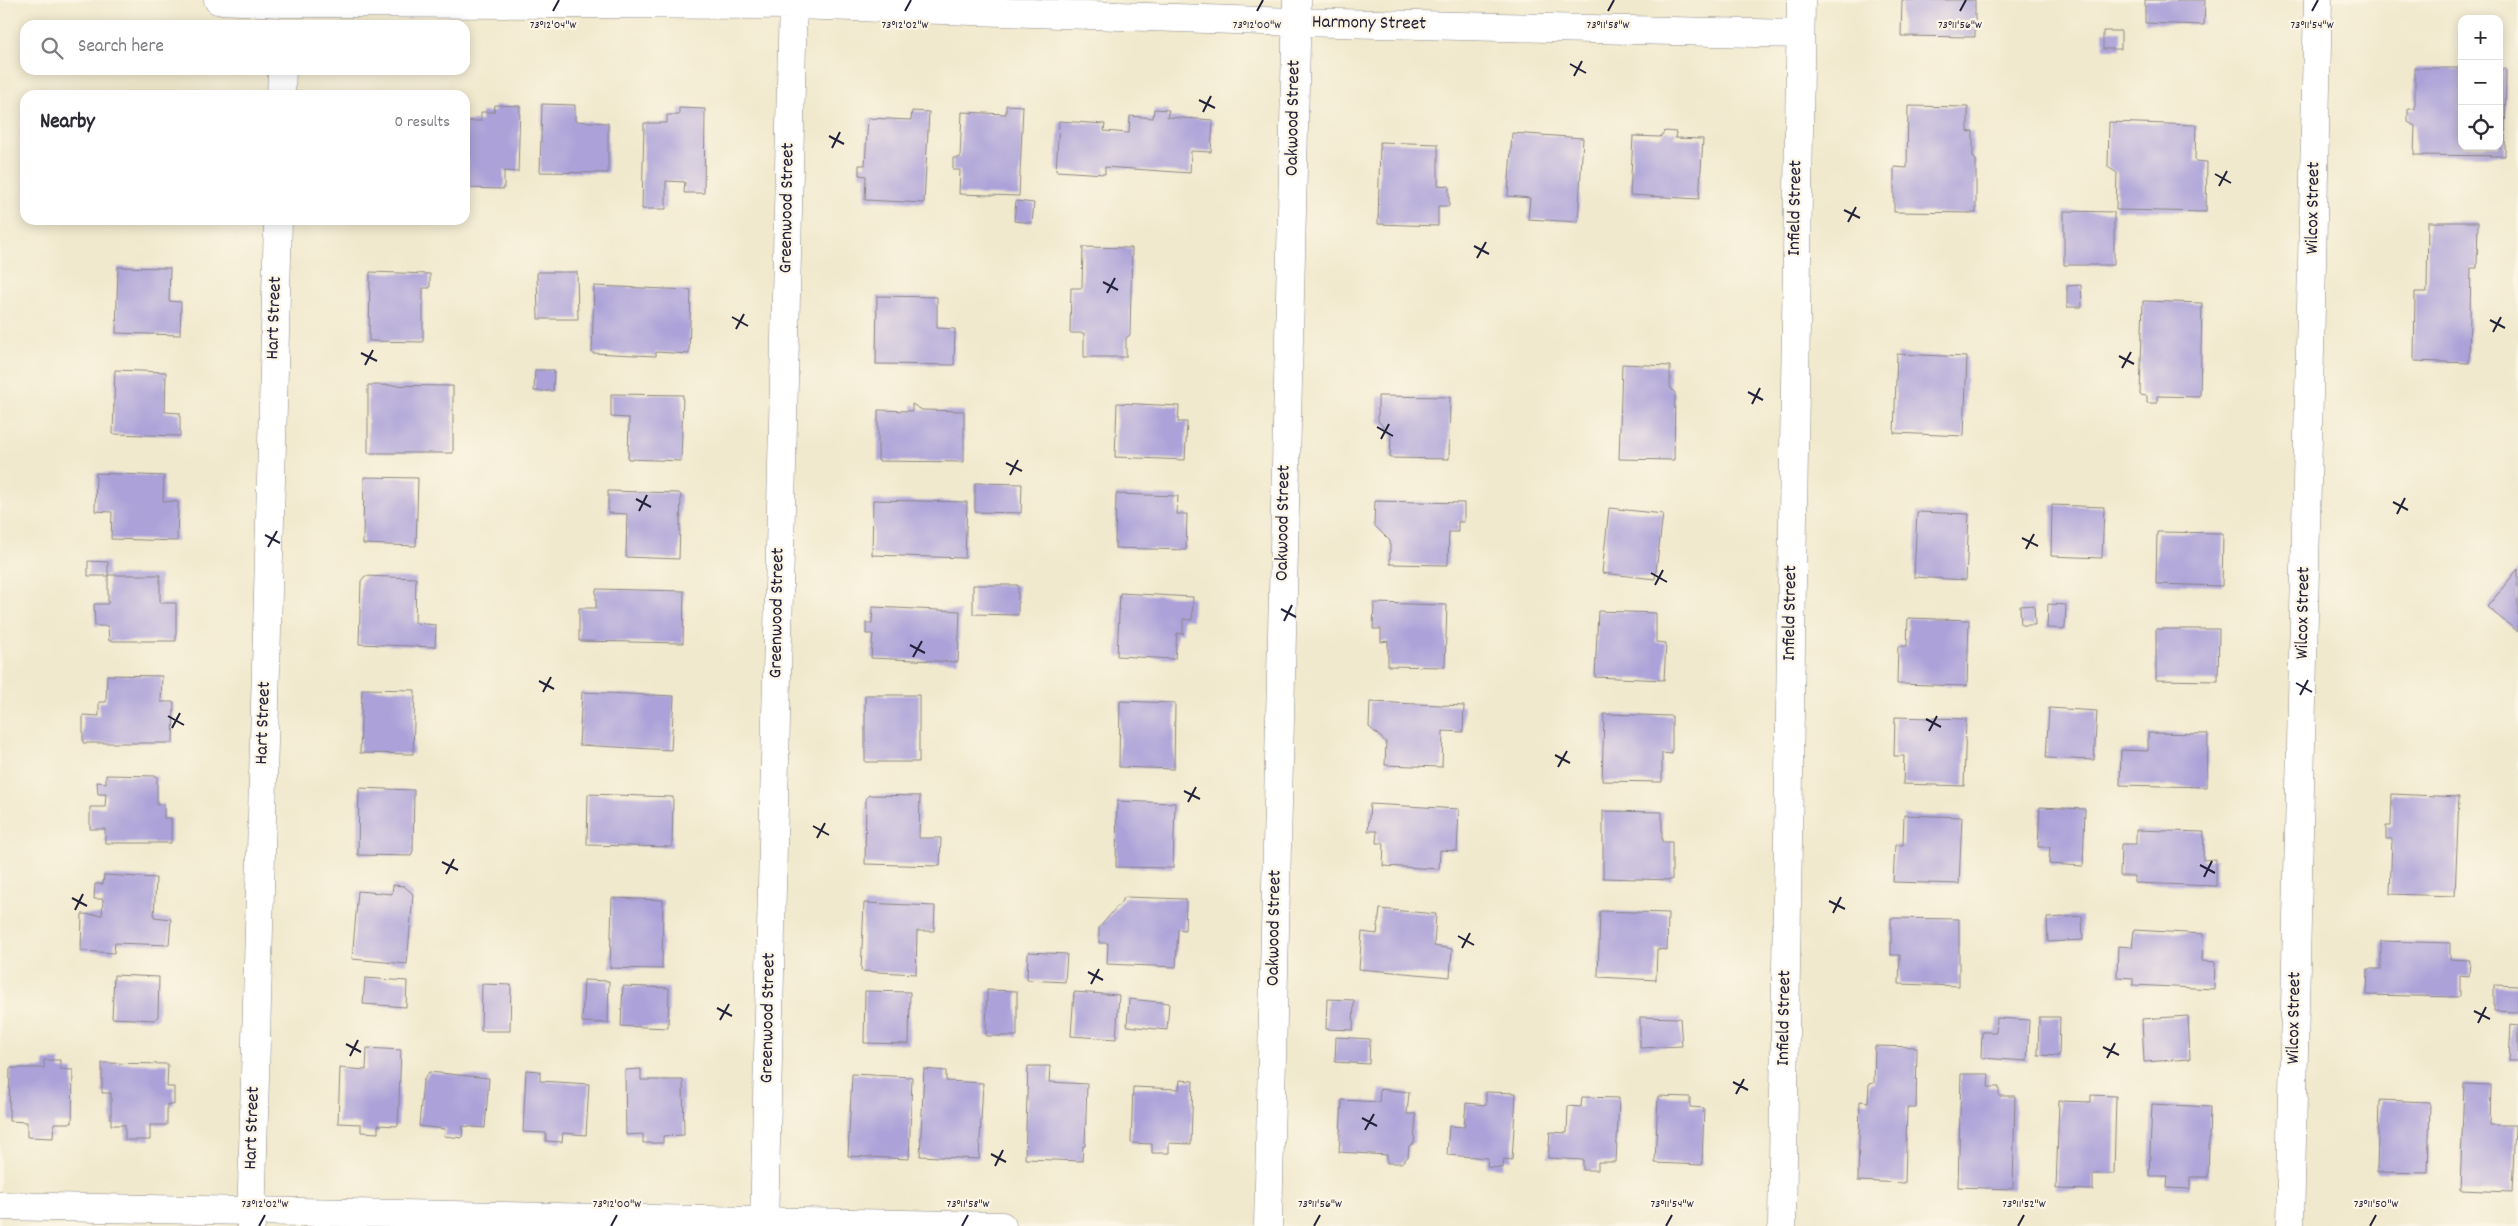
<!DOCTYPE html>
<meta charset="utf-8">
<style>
body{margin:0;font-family:Dekko,sans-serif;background:#f2f2f3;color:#2b2b33}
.controls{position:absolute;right:15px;top:15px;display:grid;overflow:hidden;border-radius:10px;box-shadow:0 2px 12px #0003}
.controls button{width:45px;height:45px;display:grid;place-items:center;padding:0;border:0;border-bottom:1px solid #e1e1e2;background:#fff;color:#2b2b33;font:25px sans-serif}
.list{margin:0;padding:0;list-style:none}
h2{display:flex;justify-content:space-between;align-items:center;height:65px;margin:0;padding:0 20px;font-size:21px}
h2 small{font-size:16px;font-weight:400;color:#7c7c81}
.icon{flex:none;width:28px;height:28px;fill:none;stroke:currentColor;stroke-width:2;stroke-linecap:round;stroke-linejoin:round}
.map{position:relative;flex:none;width:2518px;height:1226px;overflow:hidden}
.search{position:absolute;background:#fff;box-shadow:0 2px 12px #0003;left:20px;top:20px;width:450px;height:55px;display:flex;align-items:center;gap:12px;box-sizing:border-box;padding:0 18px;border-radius:15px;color:#7c7c81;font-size:19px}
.panel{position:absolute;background:#fff;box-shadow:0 2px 12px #0003;left:20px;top:90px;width:450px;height:135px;border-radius:15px}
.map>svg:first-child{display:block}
</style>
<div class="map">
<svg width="2518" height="1226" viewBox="0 0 2518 1226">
<rect width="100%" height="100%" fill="#fcf5e5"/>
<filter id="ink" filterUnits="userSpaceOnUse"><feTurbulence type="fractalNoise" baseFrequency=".02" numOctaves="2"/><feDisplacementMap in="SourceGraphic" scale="10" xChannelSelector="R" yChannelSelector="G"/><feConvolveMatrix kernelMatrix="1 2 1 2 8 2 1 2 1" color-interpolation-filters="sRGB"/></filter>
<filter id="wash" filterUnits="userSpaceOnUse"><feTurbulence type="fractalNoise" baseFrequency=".0096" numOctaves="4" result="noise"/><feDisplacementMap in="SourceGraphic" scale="20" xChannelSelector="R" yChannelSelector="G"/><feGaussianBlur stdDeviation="1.12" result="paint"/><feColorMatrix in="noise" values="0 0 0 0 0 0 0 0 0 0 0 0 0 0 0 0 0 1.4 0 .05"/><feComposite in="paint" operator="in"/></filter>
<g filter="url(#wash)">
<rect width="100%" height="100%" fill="#f1e9cd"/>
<g id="blocks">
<path fill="#aca2d9" d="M 1902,0 L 1975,0 L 1975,37 L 1901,36 Z
M 2145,0 L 2205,0 L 2204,25 L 2145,23 Z
M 2103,31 L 2121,31 L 2121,49 L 2103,49 Z
M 2415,68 L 2462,68 L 2462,146 L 2499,146 L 2499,69 L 2506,69 L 2505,156 L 2414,155 L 2415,126 L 2408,122 L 2408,109 L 2415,109 Z
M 70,93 L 96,93 L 96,95 L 70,95 Z
M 542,104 L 575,105 L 575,121 L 608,123 L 608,173 L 540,172 Z
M 495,105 L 520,106 L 518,172 L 504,171 L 504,189 L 465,188 L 465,121 L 481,121 L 481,112 L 494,112 Z
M 1006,105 L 1023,106 L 1019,196 L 959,194 L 960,170 L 953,170 L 953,158 L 960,158 L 962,112 L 1006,114 Z
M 1908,106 L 1968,107 L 1968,132 L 1973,131 L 1973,157 L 1976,160 L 1976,213 L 1894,212 L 1894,167 L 1907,168 Z
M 679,108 L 705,109 L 704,193 L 684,193 L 685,182 L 666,181 L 666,209 L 642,209 L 644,123 L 667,123 L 667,115 L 679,115 Z
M 1154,109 L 1169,110 L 1167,117 L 1213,120 L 1211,152 L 1191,151 L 1190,173 L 1105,167 L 1105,174 L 1056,171 L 1059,121 L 1105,124 L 1104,131 L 1129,133 L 1130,116 L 1153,118 Z
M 912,111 L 929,112 L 924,203 L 865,200 L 866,176 L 859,175 L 859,165 L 865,165 L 868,118 L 911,120 Z
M 2109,122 L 2196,125 L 2195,161 L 2207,162 L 2206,212 L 2116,210 L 2117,173 L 2108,167 Z
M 1665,131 L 1676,132 L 1675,138 L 1703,139 L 1699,199 L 1630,195 L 1633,136 L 1660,137 Z
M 1512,133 L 1583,138 L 1578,222 L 1528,219 L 1530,198 L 1508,196 Z
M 1380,142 L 1438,144 L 1438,185 L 1449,186 L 1449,206 L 1438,206 L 1438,226 L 1378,224 Z
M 1016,201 L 1034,203 L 1032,223 L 1014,221 Z
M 2064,211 L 2114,212 L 2114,265 L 2064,265 Z
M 2428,222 L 2478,222 L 2477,268 L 2471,268 L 2469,363 L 2414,361 L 2415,292 L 2427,292 Z
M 1083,247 L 1132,248 L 1130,335 L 1126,338 L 1126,357 L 1084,357 L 1084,333 L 1070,333 L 1071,288 L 1082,288 Z
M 118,267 L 170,268 L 169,301 L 181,302 L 180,335 L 116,333 Z
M 370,272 L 430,274 L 430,288 L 423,288 L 423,342 L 369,341 Z
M 537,272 L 577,272 L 578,319 L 538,319 Z
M 2081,285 L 2082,307 L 2067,307 L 2067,286 Z
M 594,286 L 691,290 L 689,354 L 656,352 L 656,356 L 592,353 Z
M 877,296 L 937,297 L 937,328 L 955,329 L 954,365 L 876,364 Z
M 2143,301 L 2202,303 L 2200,397 L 2157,396 L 2157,403 L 2147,403 L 2147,396 L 2140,395 Z
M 1897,354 L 1967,357 L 1964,436 L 1894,433 Z
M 1622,364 L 1670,366 L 1670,387 L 1675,393 L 1674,460 L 1619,459 Z
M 115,370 L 166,372 L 165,412 L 180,413 L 180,436 L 113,434 Z
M 535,370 L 554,370 L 553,391 L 534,391 Z
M 368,385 L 453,386 L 453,453 L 368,453 Z
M 611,394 L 683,395 L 681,461 L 628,459 L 629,418 L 611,417 Z
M 1378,396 L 1450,397 L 1449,459 L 1390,458 L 1391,435 L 1378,421 Z
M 1117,403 L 1179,406 L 1178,422 L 1187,422 L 1185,460 L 1115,457 Z
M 912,404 L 922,410 L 964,411 L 964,462 L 878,461 L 878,410 L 912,411 Z
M 96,473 L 164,476 L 163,501 L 178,502 L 177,541 L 111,539 L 112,512 L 95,511 Z
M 364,477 L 418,478 L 416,546 L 363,544 Z
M 975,483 L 1022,484 L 1021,513 L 975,512 Z
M 608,491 L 679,493 L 681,495 L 679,559 L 626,557 L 627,514 L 608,513 Z
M 1116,494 L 1178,496 L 1177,514 L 1187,514 L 1186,550 L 1115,548 Z
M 873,500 L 967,502 L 965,558 L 872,555 Z
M 1375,501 L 1464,503 L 1464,522 L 1458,522 L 1458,532 L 1449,532 L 1448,565 L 1390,564 L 1390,541 L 1374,525 Z
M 2052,505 L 2104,507 L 2102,558 L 2051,556 Z
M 1609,508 L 1663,514 L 1655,579 L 1602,573 Z
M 1917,512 L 1969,514 L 1966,580 L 1914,577 Z
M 2157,532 L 2223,533 L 2222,586 L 2156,584 Z
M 88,561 L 108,562 L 108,576 L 88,576 Z
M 2518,569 L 2518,632 L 2487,607 Z
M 108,575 L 160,575 L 160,603 L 176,603 L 176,641 L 109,641 L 108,626 L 95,626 L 94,604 L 108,604 Z
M 365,576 L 416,578 L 415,623 L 436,625 L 435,647 L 359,644 L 361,581 Z
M 973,585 L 1018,585 L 1018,615 L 973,614 Z
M 596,589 L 684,591 L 683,643 L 579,641 L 579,608 L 596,608 Z
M 1120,593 L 1193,597 L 1192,620 L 1183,619 L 1183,634 L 1177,633 L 1175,659 L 1117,656 Z
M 1374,603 L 1447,605 L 1445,667 L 1388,666 L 1388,641 L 1381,642 L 1381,629 L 1373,629 Z
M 2048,604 L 2066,605 L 2065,629 L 2047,628 Z
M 2034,605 L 2035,625 L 2021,625 L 2020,606 Z
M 873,607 L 960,611 L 958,662 L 871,658 L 873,634 L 866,634 L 866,623 L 872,623 Z
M 1598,611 L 1656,613 L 1656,642 L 1666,643 L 1664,680 L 1595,677 Z
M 1908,618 L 1969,620 L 1967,686 L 1897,684 L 1898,646 L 1907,646 Z
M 2156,629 L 2219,629 L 2218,681 L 2156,680 Z
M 107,675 L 162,676 L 161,702 L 174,702 L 173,743 L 83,743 L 83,715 L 99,716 L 99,702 L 106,702 Z
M 362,689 L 415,690 L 413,754 L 360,753 Z
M 582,692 L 674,696 L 671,750 L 579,745 Z
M 865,695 L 919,695 L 919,762 L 865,762 Z
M 1120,701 L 1175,703 L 1174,769 L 1119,767 Z
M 1370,702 L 1464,706 L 1463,732 L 1443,731 L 1442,767 L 1385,765 L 1386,742 L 1369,727 Z
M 2049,708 L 2097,711 L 2094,760 L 2046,758 Z
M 1604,714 L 1672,716 L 1672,754 L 1662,753 L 1662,782 L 1602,781 Z
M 1895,717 L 1966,719 L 1964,786 L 1903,784 L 1904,756 L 1894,756 Z
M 2148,733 L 2208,734 L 2207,787 L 2120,785 L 2121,750 L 2148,751 Z
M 106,775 L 157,776 L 157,805 L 164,804 L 164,818 L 171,818 L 171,843 L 105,843 L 105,829 L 90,829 L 90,807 L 105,807 L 106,794 L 98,794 L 97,782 L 106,783 Z
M 359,788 L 414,790 L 413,851 L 411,856 L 358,855 Z
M 588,794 L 673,797 L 672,847 L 587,845 Z
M 2392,794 L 2459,797 L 2455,896 L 2390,894 L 2392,839 L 2386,839 L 2386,826 L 2391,826 Z
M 869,795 L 920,796 L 919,838 L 941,838 L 940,866 L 865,864 L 866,799 Z
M 1117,801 L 1175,803 L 1173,868 L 1116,867 Z
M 1370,804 L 1459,809 L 1457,851 L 1440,850 L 1439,869 L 1383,866 L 1384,843 L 1376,843 L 1377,831 L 1368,831 Z
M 2040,807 L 2085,809 L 2083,866 L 2049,864 L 2050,847 L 2038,847 Z
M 1603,811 L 1662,812 L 1662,842 L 1672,842 L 1672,880 L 1603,878 Z
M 1904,815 L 1962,817 L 1959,884 L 1893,882 L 1895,845 L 1903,845 Z
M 2136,830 L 2204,832 L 2203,860 L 2216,859 L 2216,886 L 2134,883 L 2134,876 L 2120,876 L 2121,844 L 2136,844 Z
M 104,875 L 156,878 L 154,917 L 171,919 L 169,945 L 115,943 L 114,953 L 81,951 L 82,914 L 102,915 L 103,899 L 94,899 L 95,884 L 103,884 Z
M 393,885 L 404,886 L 413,894 L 407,964 L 352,959 L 358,891 L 392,894 Z
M 1125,897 L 1186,899 L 1185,930 L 1178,929 L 1176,967 L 1107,964 L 1108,943 L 1099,943 L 1099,928 Z
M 612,898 L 663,900 L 662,969 L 610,968 Z
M 864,903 L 935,906 L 934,931 L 917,931 L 916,974 L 861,971 Z
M 1380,909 L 1436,914 L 1434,946 L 1452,949 L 1450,977 L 1359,969 L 1362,932 L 1377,934 Z
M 1600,911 L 1668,913 L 1667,950 L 1657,949 L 1656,980 L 1598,977 Z
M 2082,916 L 2083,940 L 2048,942 L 2047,918 Z
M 1891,918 L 1959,919 L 1959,986 L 1899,984 L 1900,955 L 1891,955 Z
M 2134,930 L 2203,934 L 2202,961 L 2215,962 L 2214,989 L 2133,985 L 2133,978 L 2117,977 L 2118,946 L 2132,947 Z
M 2381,941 L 2450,943 L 2450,959 L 2470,960 L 2469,977 L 2460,976 L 2460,997 L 2367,995 L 2368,969 L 2381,969 Z
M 1028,952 L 1067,954 L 1065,982 L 1027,980 Z
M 114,975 L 159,977 L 158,1016 L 155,1020 L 112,1018 Z
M 365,978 L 407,981 L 406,1007 L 363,1004 Z
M 584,980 L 609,981 L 608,1023 L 582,1022 Z
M 482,984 L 511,985 L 510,1031 L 481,1031 Z
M 2494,985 L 2518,986 L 2518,1012 L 2494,1011 Z
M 623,986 L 669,988 L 668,1028 L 621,1026 Z
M 987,990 L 1017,991 L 1017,1036 L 986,1036 Z
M 865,991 L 910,992 L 909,1044 L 864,1043 Z
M 1074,992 L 1119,995 L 1116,1039 L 1071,1036 Z
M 1129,999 L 1169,1003 L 1167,1030 L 1127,1026 Z
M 1327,999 L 1354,1000 L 1353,1030 L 1326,1029 Z
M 2188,1016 L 2190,1059 L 2144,1062 L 2142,1019 Z
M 1640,1017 L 1680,1018 L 1682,1046 L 1640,1048 Z
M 2039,1017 L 2060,1017 L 2059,1056 L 2038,1055 Z
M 1997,1018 L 2029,1020 L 2027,1061 L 1981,1058 L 1982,1032 L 1996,1032 Z
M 2511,1024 L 2518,1025 L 2518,1061 L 2509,1061 Z
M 1336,1037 L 1370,1039 L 1369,1064 L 1335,1062 Z
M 1875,1046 L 1917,1047 L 1916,1108 L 1907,1108 L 1905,1183 L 1858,1181 L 1860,1101 L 1868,1102 L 1869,1084 L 1874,1083 Z
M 367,1048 L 401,1050 L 398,1126 L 378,1125 L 378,1133 L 361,1132 L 361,1124 L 338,1123 L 340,1068 L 366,1070 Z
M 44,1060 L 60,1060 L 60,1069 L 73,1070 L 72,1123 L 54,1123 L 53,1138 L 27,1137 L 27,1122 L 9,1121 L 10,1068 L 44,1068 Z
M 102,1063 L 168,1064 L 167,1087 L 174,1087 L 174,1105 L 167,1104 L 167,1125 L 150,1125 L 150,1140 L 125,1140 L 125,1125 L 111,1125 L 111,1093 L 102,1093 Z
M 1028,1066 L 1050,1066 L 1049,1082 L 1087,1084 L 1085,1146 L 1083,1146 L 1082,1161 L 1025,1159 Z
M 641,1069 L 641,1080 L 683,1080 L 684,1135 L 663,1136 L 663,1143 L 643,1143 L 643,1134 L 626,1135 L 625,1070 Z
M 924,1069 L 946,1071 L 946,1081 L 983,1083 L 979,1159 L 920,1156 Z
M 526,1070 L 540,1071 L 540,1081 L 589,1084 L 586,1135 L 563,1133 L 562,1142 L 546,1141 L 546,1133 L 523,1132 Z
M 429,1072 L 489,1078 L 485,1128 L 463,1126 L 462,1138 L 444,1136 L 445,1129 L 419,1126 L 423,1081 Z
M 852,1074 L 912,1077 L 909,1159 L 848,1156 Z
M 1961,1074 L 1989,1074 L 1988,1087 L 1999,1087 L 1999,1096 L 2015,1096 L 2013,1189 L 1958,1187 Z
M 1180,1080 L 1193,1081 L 1191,1144 L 1169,1143 L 1169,1153 L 1152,1153 L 1152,1144 L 1131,1143 L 1133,1087 L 1179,1089 Z
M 2464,1084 L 2491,1085 L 2490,1125 L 2515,1125 L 2512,1192 L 2460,1190 Z
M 1380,1089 L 1409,1092 L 1407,1114 L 1416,1114 L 1414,1143 L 1409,1146 L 1408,1157 L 1401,1163 L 1387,1163 L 1387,1155 L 1339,1152 L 1342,1100 L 1379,1102 Z
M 1486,1092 L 1516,1093 L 1512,1160 L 1504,1159 L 1503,1168 L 1487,1167 L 1488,1158 L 1447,1155 L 1449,1126 L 1464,1127 L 1466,1103 L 1486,1105 Z
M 2091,1095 L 2116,1096 L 2114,1174 L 2093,1174 L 2093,1190 L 2056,1189 L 2059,1101 L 2091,1102 Z
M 1658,1096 L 1690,1097 L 1690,1107 L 1704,1108 L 1702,1165 L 1655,1163 Z
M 1582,1097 L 1619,1098 L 1616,1162 L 1598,1162 L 1598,1170 L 1583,1170 L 1583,1160 L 1548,1158 L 1550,1132 L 1567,1133 L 1568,1106 L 1581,1107 Z
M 2379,1100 L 2430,1102 L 2428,1173 L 2377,1172 Z
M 2152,1104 L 2210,1107 L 2208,1177 L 2190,1177 L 2190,1189 L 2167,1188 L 2168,1176 L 2149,1176 Z"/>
</g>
</g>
<g filter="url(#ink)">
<use href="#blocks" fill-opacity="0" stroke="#8a8684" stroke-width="1"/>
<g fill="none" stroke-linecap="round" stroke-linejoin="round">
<g stroke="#8a8684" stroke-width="29">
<path id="street" d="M 218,0 L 283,3 L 793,5 L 1296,22 L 1799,34
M 281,95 L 282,70
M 251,1226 L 278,220
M 764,1226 L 793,0
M 1268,1226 L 1297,0
M 1782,1226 L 1801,0
M 2290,1226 L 2318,0"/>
</g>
<g stroke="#8a8684" stroke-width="29">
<path id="secondary" d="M 0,1206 L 1002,1226"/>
</g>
<use href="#street" stroke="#fff" stroke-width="28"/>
<use href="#secondary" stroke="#fff" stroke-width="28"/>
</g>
</g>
<path fill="none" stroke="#22223b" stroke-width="2" d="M 553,11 L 559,0M 905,11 L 911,0M 1257,11 L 1263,0M 1608,11 L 1614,0M 1960,11 L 1966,0M 2312,11 L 2318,0M 1570,64 L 1586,73M 1574,76 L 1582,61M 1199,100 L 1215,108M 1203,112 L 1211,96M 829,136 L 844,144M 832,148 L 840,132M 2215,174 L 2231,183M 2219,186 L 2227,171M 1844,210 L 1860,218M 1848,222 L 1856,207M 1474,246 L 1489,254M 1477,258 L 1486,242M 1103,282 L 1118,290M 1107,293 L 1115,278M 732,317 L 748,326M 2490,320 L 2505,328M 736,329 L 744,314M 2493,332 L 2501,317M 361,353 L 377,361M 2119,356 L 2134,364M 365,365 L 373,350M 2122,368 L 2131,352M 1748,392 L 1763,400M 1752,404 L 1760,388M 1377,427 L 1393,436M 1381,439 L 1389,424M 1006,463 L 1022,471M 1010,475 L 1018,460M 636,499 L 651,507M 2393,502 L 2408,510M 639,511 L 647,495M 2397,514 L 2405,498M 265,535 L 280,543M 2022,538 L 2038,546M 268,547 L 277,531M 2026,549 L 2034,534M 1651,573 L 1667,582M 1655,585 L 1663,570M 1281,609 L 1296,617M 1284,621 L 1292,605M 910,645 L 925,653M 913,657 L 922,641M 539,681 L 554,689M 2296,683 L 2312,692M 543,692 L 551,677M 2300,695 L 2308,680M 168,716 L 184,725M 1926,719 L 1941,727M 172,728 L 180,713M 1929,731 L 1937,716M 1555,755 L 1570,763M 1558,767 L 1567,751M 1184,791 L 1200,799M 1188,802 L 1196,787M 813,826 L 829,835M 817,838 L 825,823M 442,862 L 458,870M 2200,865 L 2215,873M 446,874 L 454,859M 2204,877 L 2212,861M 72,898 L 87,906M 1829,901 L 1845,909M 75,910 L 83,894M 1833,913 L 1841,897M 1458,936 L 1474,945M 1462,948 L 1470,933M 1088,972 L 1103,980M 1091,984 L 1099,969M 717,1008 L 732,1016M 2474,1011 L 2490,1019M 720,1020 L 729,1004M 2478,1023 L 2486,1007M 346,1044 L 361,1052M 2103,1047 L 2119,1055M 350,1056 L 358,1040M 2107,1058 L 2115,1043M 1733,1082 L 1748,1090M 1736,1094 L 1744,1079M 1362,1118 L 1377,1126M 1365,1130 L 1374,1114M 991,1154 L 1006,1162M 995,1166 L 1003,1150M 259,1226 L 265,1215M 611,1226 L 617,1215M 962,1226 L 968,1215M 1314,1226 L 1320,1215M 1666,1226 L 1672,1215M 2018,1226 L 2024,1215M 2370,1226 L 2376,1215"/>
<g text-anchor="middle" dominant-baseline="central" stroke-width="4.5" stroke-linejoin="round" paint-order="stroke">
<g font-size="19" fill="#22223b" stroke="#fcf5e5">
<text transform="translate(1369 24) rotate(1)">Harmony Street</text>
<text transform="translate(1294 118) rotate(-89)">Oakwood Street</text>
<text transform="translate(788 208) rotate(-89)">Greenwood Street</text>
<text transform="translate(1796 208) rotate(-89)">Infield Street</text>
<text transform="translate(2314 208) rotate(-89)">Wilcox Street</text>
<text transform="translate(275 318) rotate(-88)">Hart Street</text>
<text transform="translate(1284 523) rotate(-89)">Oakwood Street</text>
<text transform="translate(778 613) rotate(-89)">Greenwood Street</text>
<text transform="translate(1791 613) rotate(-89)">Infield Street</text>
<text transform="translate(2304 613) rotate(-89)">Wilcox Street</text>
<text transform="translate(264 723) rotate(-88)">Hart Street</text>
<text transform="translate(1275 928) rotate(-89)">Oakwood Street</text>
<text transform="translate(769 1018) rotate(-89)">Greenwood Street</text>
<text transform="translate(1785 1018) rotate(-89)">Infield Street</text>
<text transform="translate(2295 1018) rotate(-89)">Wilcox Street</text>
<text transform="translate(253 1128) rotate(-88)">Hart Street</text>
</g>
</g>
<g font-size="12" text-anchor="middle" fill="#22223b" stroke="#fcf5e5" stroke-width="4.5" stroke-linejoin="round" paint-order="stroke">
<text x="553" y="28">73°12'04"W</text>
<text x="1257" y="28">73°12'00"W</text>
<text x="1608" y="28">73°11'58"W</text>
<text x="1960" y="28">73°11'56"W</text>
<text x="2312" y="28">73°11'54"W</text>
<text x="905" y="28">73°12'02"W</text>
<text x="265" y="1207">73°12'02"W</text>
<text x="617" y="1207">73°12'00"W</text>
<text x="968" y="1207">73°11'58"W</text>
<text x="1320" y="1207">73°11'56"W</text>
<text x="1672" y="1207">73°11'54"W</text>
<text x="2024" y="1207">73°11'52"W</text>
<text x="2376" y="1207">73°11'50"W</text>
</g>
</svg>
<div class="controls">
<button>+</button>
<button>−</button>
<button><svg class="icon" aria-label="locate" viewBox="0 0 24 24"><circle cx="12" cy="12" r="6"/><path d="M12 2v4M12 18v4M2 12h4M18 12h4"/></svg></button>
</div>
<div class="search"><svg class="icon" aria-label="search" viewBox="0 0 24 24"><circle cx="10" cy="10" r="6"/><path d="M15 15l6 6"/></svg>Search here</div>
<section class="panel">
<h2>Nearby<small>0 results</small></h2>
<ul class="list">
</ul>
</section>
</div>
